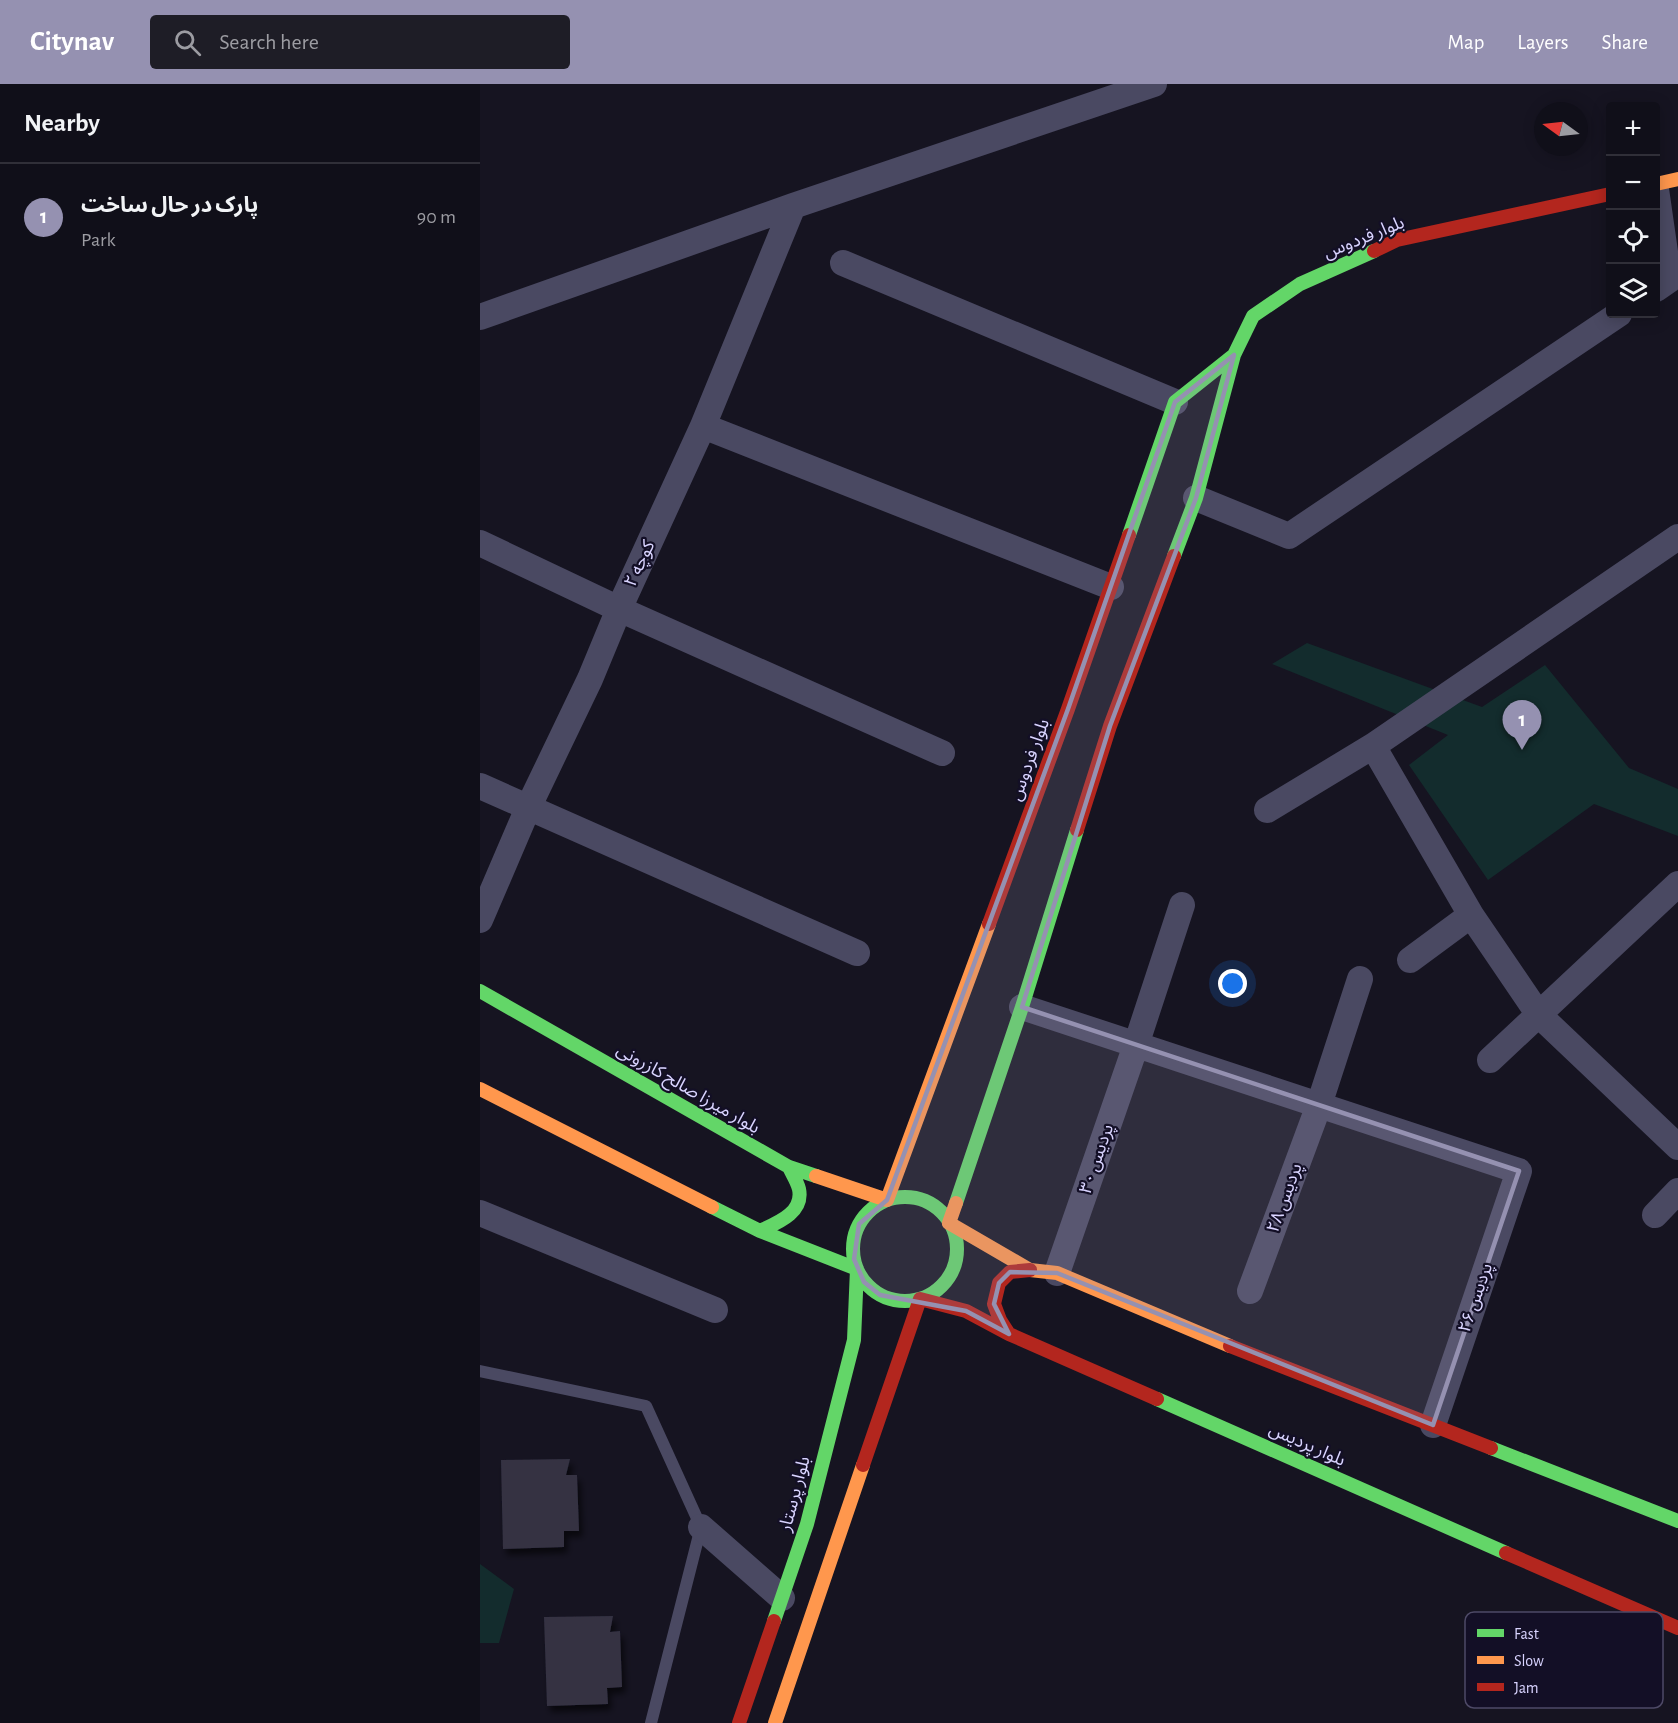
<!DOCTYPE html>
<meta charset="utf-8">
<style>
body{margin:0;font-family:"Alegreya Sans","Noto Sans Arabic",sans-serif;background:#1e1d26;color:#f1f3f6}
.controls{position:absolute;right:18px;top:18px;display:grid;overflow:hidden;border-radius:6px;box-shadow:0 3px 15px #0003}
.controls button{width:54px;height:54px;display:grid;place-items:center;padding:0;border:0;border-bottom:2px solid #302f38;background:#100f19;color:#f1f3f6;font:30px sans-serif}
.compass{position:absolute;left:1054px;top:18px;width:54px;height:54px;border-radius:50%;background:#100f19;box-shadow:0 3px 15px #0003;rotate:285deg}
.you{position:absolute;left:753px;top:900px;width:21px;height:21px;margin:-15px;border:4px solid #fff;border-radius:50%;background:#1a73e8;box-shadow:0 0 0 9px #1a73e833}
.badge{display:grid;place-items:center;width:39px;height:39px;border-radius:50%;background:#9591b1;color:#fff;font-size:20px;font-weight:700}
.pin{position:absolute;translate:-50% -50px;filter:drop-shadow(0 2px 3px #0008)}
.pin::after{content:'';position:absolute;top:32px;width:21px;height:18px;background:inherit;clip-path:polygon(0 0,100% 0,50% 100%)}
.list{margin:0;padding:0;list-style:none}
h2{display:flex;justify-content:space-between;align-items:center;height:78px;margin:0;padding:0 24px;font-size:26px}
h2 small{font-size:20px;font-weight:400;color:#9c9ca2}
.list li{display:grid;grid-template-columns:39px 1fr auto;gap:18px;align-items:center;box-sizing:border-box;height:108px;padding:0 24px;border-top:2px solid #302f38}
.list b{display:block;font-size:22px;white-space:nowrap}
.list p{margin:0;font-size:20px;white-space:nowrap;color:#9c9ca2}
.list em{font-size:20px;font-style:normal;color:#9c9ca2}
.icon{flex:none;width:33px;height:33px;fill:none;stroke:currentColor;stroke-width:2;stroke-linecap:round;stroke-linejoin:round}
.map{position:relative;flex:none;width:1198px;height:1639px;overflow:hidden}
header{display:flex;align-items:center;gap:36px;box-sizing:border-box;height:84px;padding:0 30px;background:#9591b1;color:#fff}
header strong{font-size:28px}
nav{display:flex;gap:33px;margin-inline-start:auto;font-size:21px}
.search{width:420px;height:54px;background:#1e1d26;display:flex;align-items:center;gap:15px;box-sizing:border-box;padding:0 21px;border-radius:6px;color:#9c9ca2;font-size:22px}
main{display:flex}
aside{flex:1;background:#100f19}
.map>svg:first-child{display:block}
</style>
<header>
<strong>Citynav</strong>
<div class="search"><svg class="icon" aria-label="search" viewBox="0 0 24 24"><circle cx="10" cy="10" r="6"/><path d="M15 15l6 6"/></svg>Search here</div>
<nav><a>Map</a><a>Layers</a><a>Share</a></nav>
</header>
<main>
<aside>
<h2>Nearby<small></small></h2>
<ul class="list">
<li><span class="badge">1</span><div><b>پارک در حال ساخت</b><p>Park</p></div><em>90 m</em></li>
</ul>
</aside>
<div class="map">
<svg width="1198" height="1639" viewBox="0 0 1198 1639">
<defs>
<filter id="shadow"><feDropShadow dx="3.5" dy="6" stdDeviation="3" flood-color="#0009"/></filter>
</defs>
<rect width="100%" height="100%" fill="#161421"/>
<path fill="#132c2d" d="M 827,559 L 1002,623 L 1065,581 L 1149,684 L 1198,705 L 1198,752 L 1114,720 L 1008,796 L 929,681 L 968,651 L 792,580 Z
M 0,1480 L 34,1505 L 19,1559 L 0,1559 Z"/>
<path fill="#343243" filter="url(#shadow)" d="M 90,1375 L 86,1391 L 97,1391 L 99,1447 L 84,1447 L 84,1463 L 23,1465 L 21,1376 Z
M 133,1532 L 130,1548 L 140,1547 L 142,1603 L 127,1604 L 128,1620 L 67,1622 L 64,1533 Z"/>
<g fill="none" stroke-linecap="round" stroke-linejoin="round">
<path stroke="#4a4962" stroke-width="12" d="M 0,1287 L 166,1322 L 221,1443 L 171,1639"/>
<path stroke="#4a4962" stroke-width="26" d="M 1176,105 L 1189,196 L 1176,205
M 363,179 L 695,318
M 0,233 L 313,122 L 674,0
M 223,342 L 631,503
M 716,414 L 809,452 L 1139,230
M 0,459 L 139,525 L 462,669
M 893,662 L 991,831 L 1059,931 L 1198,1063
M 0,702 L 377,869
M 787,726 L 893,662 L 1198,453
M 0,836 L 48,724 L 110,595 L 139,525 L 223,342 L 313,122
M 930,876 L 991,831
M 542,923 L 1039,1087 L 953,1341
M 1010,976 L 1198,800
M 0,1129 L 235,1226
M 1175,1131 L 1198,1107
M 577,1189 L 656,961 L 702,821
M 770,1207 L 839,1021 L 880,895
M 221,1443 L 302,1514"/>
<path stroke="#63d668" stroke-width="14" d="M 649,451 L 695,318 L 754,271
M 694,472 L 716,414 L 754,271 L 773,232 L 820,200 L 894,167
M 0,907 L 309,1083 L 336,1092
M373 1165a52 52 0 1 1 104 0a52 52 0 1 1-104 0Z
M 476,1119 L 542,923 L 597,746
M 232,1123 L 280,1147 L 377,1185 L 374,1256 L 327,1440 L 294,1537
M 280,1147 C 297,1139 324,1129 319,1105 C 317,1097 312,1090 309,1083
M 677,1315 L 1026,1469
M 1011,1364 L 1198,1437"/>
<path stroke="#ff974d" stroke-width="14" d="M 1176,100 L 1198,95
M 0,1005 L 232,1123
M 336,1092 L 407,1116 L 509,840
M 476,1119 L 469,1139 L 550,1186 L 577,1189 L 750,1262
M 295,1639 L 383,1381"/>
<path stroke="#b3261e" stroke-width="14" d="M 894,167 L 917,156 L 1130,110
M 597,746 L 630,642 L 694,472
M 509,840 L 588,625 L 649,451
M 529,1250 L 520,1236 L 514,1220 L 519,1199 L 530,1188 L 550,1186
M 750,1262 L 1011,1364
M 383,1381 L 440,1215 L 486,1227 L 529,1250 L 677,1315
M 1026,1469 L 1198,1544
M 259,1639 L 294,1537"/>
</g>
<path fill="#9591b1" fill-opacity="0.2" stroke="#9591b1" stroke-width="4.5" stroke-linejoin="round" d="M 754,271 L 716,414 L 630,642 L 542,923 L 1039,1087 L 953,1341 L 577,1189 L 530,1188 L 519,1199 L 514,1220 L 529,1250 L 486,1227 L 400,1211 L 384,1198 L 374,1175 L 379,1140 L 407,1116 L 588,625 L 695,318 Z"/>
<g text-anchor="middle" dominant-baseline="central" stroke-width="4.5" stroke-linejoin="round" paint-order="stroke">
<g font-size="18" fill="#d9d4ff" stroke="#130f26">
<text transform="translate(884 154) rotate(-22)">بلوار فردوس</text>
<text transform="translate(160 480) rotate(-65)">کوچه ۲</text>
<text transform="translate(550 676) rotate(-70)">بلوار فردوس</text>
<text transform="translate(208 1005) rotate(30)">بلوار میرزا صالح کازرونی</text>
<text transform="translate(617 1075) rotate(-71)">پردیس ۳۰</text>
<text transform="translate(805 1114) rotate(-70)">پردیس ۲۸</text>
<text transform="translate(996 1214) rotate(-71)">پردیس ۲۶</text>
<text transform="translate(827 1361) rotate(24)">بلوار پردیس</text>
<text transform="translate(315 1410) rotate(-75)">بلوار پرستار</text>
</g>
</g>
<rect x="985" y="1528" width="198" height="96" rx="9" fill="#130f26" stroke="#4e4a67" stroke-width="1.5"/>
<rect x="997" y="1545" width="27" height="8" fill="#63d668"/>
<rect x="997" y="1572" width="27" height="8" fill="#ff974d"/>
<rect x="997" y="1599" width="27" height="8" fill="#b3261e"/>
<g font-size="16" fill="#d9d4ff">
<text x="1034" y="1555">Fast</text>
<text x="1034" y="1582">Slow</text>
<text x="1034" y="1609">Jam</text>
</g>
</svg>
<div class="controls">
<button>+</button>
<button>−</button>
<button><svg class="icon" aria-label="locate" viewBox="0 0 24 24"><circle cx="12" cy="12" r="6"/><path d="M12 2v4M12 18v4M2 12h4M18 12h4"/></svg></button>
<button><svg class="icon" aria-label="layers" viewBox="0 0 24 24"><path d="M12 4l9 5-9 5-9-5zM3 14l9 5 9-5"/></svg></button>
</div>
<svg class="compass" viewBox="-18 -18 36 36"><path d="M0-13l5 13h-10z" fill="#e53935"/><path d="M0 13l5-13h-10z" fill="#9c9ca2"/></svg>
<div class="you"></div>
<div class="pin badge" style="left:1042px;top:666px">1</div>
</div>
</main>
